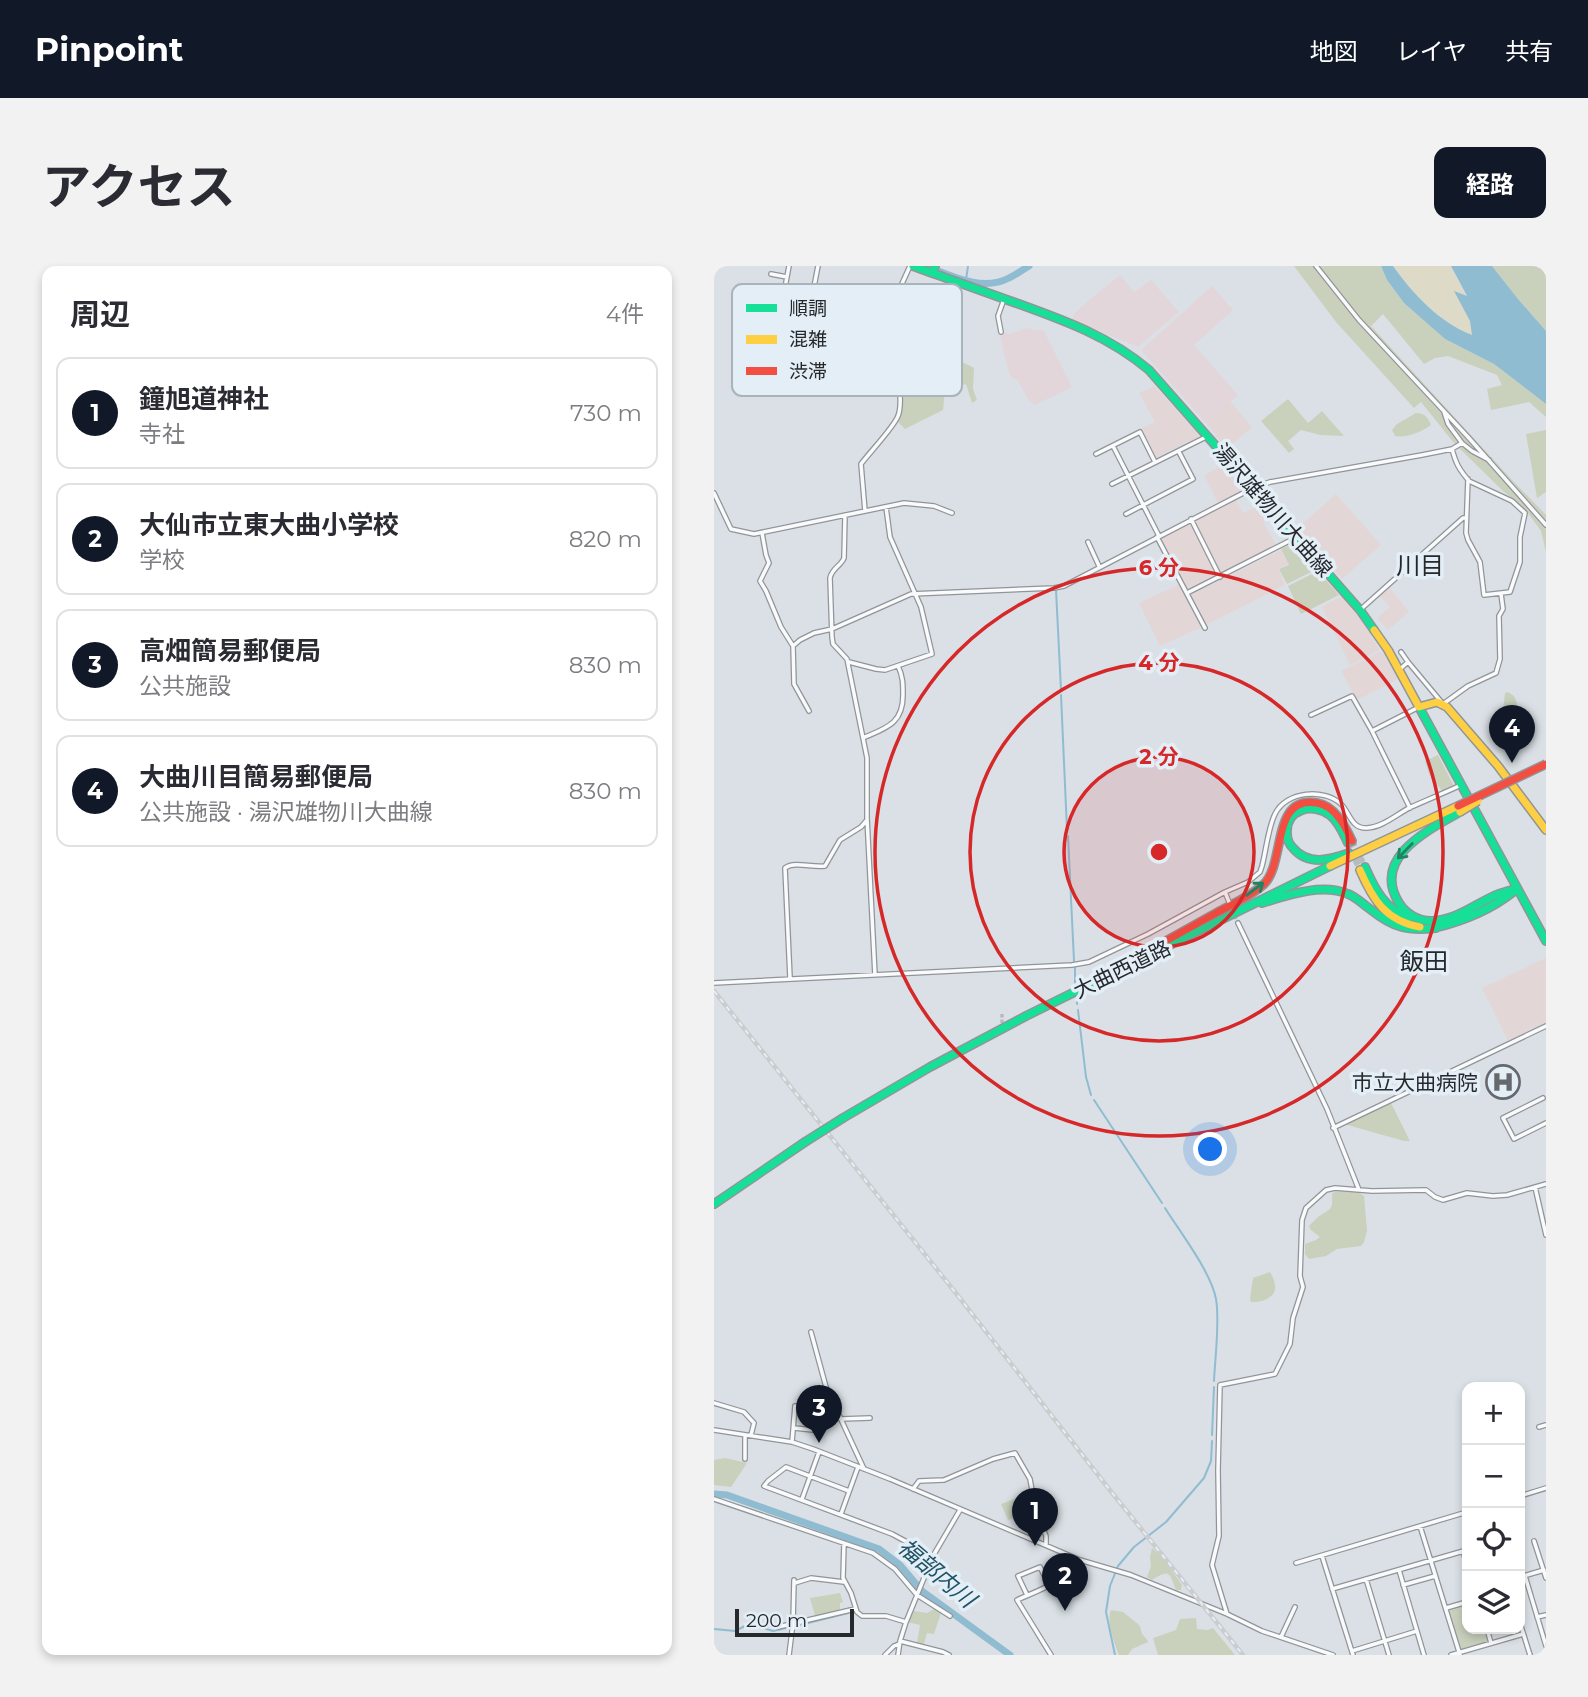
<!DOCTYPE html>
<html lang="ja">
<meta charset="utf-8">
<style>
body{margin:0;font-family:Montserrat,"Noto Sans JP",sans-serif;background:#f2f2f3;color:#2b2b33}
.controls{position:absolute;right:21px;bottom:21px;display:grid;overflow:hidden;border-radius:14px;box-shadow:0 4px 10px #0003}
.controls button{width:63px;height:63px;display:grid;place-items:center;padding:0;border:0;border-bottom:2px solid #e1e1e2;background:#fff;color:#2b2b33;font:35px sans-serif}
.scale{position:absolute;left:21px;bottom:18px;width:119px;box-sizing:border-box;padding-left:7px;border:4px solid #26292c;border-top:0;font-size:19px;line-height:24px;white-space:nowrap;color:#26292c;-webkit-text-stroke:5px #e3eef6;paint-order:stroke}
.you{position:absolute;left:497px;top:884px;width:24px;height:24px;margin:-18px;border:5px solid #fff;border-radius:50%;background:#1a73e8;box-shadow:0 0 0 10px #1a73e833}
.badge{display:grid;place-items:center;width:46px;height:46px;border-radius:50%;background:#111827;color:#fff;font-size:23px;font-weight:700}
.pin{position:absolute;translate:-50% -58px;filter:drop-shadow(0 2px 4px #0008)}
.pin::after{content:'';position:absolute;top:37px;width:24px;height:21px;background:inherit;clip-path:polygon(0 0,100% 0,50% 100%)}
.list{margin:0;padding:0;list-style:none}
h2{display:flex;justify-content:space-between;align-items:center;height:91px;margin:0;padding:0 28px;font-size:30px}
h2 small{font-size:23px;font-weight:400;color:#7c7c81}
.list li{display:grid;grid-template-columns:46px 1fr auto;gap:21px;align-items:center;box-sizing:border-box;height:112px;margin:0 14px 14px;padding:0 14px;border:2px solid #e1e1e2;border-radius:14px}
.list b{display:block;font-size:26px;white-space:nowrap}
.list p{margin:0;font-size:23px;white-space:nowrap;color:#7c7c81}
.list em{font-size:23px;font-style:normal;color:#7c7c81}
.icon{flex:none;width:38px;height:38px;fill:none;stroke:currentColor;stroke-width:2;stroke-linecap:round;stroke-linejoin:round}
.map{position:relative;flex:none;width:832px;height:1389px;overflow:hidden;border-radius:14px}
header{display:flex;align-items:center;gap:42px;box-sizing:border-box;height:98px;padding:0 35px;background:#111827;color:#fff}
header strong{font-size:33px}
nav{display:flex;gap:38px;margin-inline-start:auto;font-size:24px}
.intro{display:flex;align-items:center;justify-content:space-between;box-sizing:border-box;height:168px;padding:0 42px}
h1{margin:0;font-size:49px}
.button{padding:18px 32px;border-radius:14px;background:#111827;color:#fff;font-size:24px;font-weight:700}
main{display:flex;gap:42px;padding:0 42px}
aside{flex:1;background:#fff;border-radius:14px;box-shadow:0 4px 10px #0003}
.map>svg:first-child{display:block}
</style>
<header>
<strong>Pinpoint</strong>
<nav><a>地図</a><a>レイヤ</a><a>共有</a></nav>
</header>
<div class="intro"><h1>アクセス</h1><a class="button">経路</a></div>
<main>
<aside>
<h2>周辺<small>4件</small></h2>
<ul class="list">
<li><span class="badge">1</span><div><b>鐘旭道神社</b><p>寺社</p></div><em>730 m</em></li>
<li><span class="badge">2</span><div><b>大仙市立東大曲小学校</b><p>学校</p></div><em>820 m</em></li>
<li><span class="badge">3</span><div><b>高畑簡易郵便局</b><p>公共施設</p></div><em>830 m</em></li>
<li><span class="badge">4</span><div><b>大曲川目簡易郵便局</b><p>公共施設 · 湯沢雄物川大曲線</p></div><em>830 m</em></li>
</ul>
</aside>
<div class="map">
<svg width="832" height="1389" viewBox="0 0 832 1389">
<rect width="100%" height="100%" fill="#dae0e5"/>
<path fill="#e2d6d7" d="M 440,120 L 486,170 L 441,192 L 426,163 L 441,156 L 425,127 Z
M 516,135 L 538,161 L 513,183 L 492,157 Z
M 511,198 L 533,222 L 504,237 L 490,209 Z
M 622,228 L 667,279 L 628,313 L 583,263 Z
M 521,232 L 529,247 L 545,239 L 555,252 L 549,256 L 562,279 L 506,307 L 480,254 Z
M 476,256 L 503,309 L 473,323 L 447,272 L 452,270 L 454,267 Z
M 567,284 L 574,298 L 564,303 L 571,319 L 492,359 L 476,329 Z
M 466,318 L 488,361 L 446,380 L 425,337 Z
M 675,321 L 695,346 L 674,364 L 663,352 L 676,341 L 665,329 Z
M 628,330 L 648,355 L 666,384 L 636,399 L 608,341 Z
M 668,385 L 684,413 L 643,434 L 627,405 Z
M 832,692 L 832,756 L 794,775 L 768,722 Z"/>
<path fill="#e2d6db" d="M 406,9 L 420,26 L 437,14 L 465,46 L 424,81 L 358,54 L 360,48 L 367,41 Z
M 498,20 L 519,44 L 480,79 L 524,129 L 492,157 L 427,84 Z
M 312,62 L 330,65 L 358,121 L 321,139 L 315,135 L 304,115 L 302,113 L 298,113 L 293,100 L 285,65 L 296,68 Z"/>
<path fill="#c9d1bd" d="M 580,0 L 667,0 L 673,14 L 690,37 L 731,73 L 780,98 L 832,138 L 832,151 L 815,136 L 777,144 L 773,123 L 788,119 L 783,109 L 734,90 L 721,92 L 710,98 L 669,48 L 657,60 L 799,215 L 832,249 L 832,286 L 827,265 L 811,243 L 789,225 L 740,177 L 707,136 L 700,142 L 622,56 Z
M 778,0 L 832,0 L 832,65 L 804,33 Z
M 232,73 L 240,81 L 237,87 L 235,89 L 260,102 L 259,123 L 263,134 L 258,137 L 252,118 L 231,124 L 229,144 L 191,163 L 183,155 L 187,148 L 188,129 L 235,105 Z
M 574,133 L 594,157 L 608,145 L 630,170 L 606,169 L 587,164 L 574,175 L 580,183 L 575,187 L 547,155 Z
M 702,147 C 710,147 714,151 717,159 C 708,166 692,172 681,170 L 678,164 L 683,158 Z
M 832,164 L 832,226 L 823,232 L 812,168 Z
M 577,278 L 582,279 L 585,284 L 582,287 L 584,291 L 589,287 L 603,303 L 573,318 L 565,303 L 575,299 L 567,283 Z
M 604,305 L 625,329 L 587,348 L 574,320 Z
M 794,426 L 800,430 L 803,437 L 801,447 L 806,471 L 806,484 L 802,486 L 793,466 L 786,469 C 779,464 778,458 776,451 L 789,446 L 791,427 Z
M 724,489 L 740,520 L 729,526 L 715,508 L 711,495 Z
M 677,837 L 696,875 L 690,875 L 630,858 Z
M 629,925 L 644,926 L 650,930 L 653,965 L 650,976 L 647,980 L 623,983 L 612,990 L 595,993 L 591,988 L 591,978 L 602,974 L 606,971 L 597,964 L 595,960 C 596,959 603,952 604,951 C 617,942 619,945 618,928 L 620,926 Z
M 556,1006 C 559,1011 562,1018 561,1023 C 560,1033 545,1037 537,1036 L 536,1033 L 539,1012 Z
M 11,1192 L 33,1197 L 17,1221 L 0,1219 L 0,1194 Z
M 316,1227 L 321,1246 L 294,1254 L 287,1238 Z
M 438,1282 L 448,1291 L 468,1319 L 467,1324 L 462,1324 C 455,1306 456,1303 438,1314 L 433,1311 L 437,1300 L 436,1291 Z
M 126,1327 L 129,1336 L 126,1337 L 126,1345 L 101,1350 L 96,1332 Z
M 753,1337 L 753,1363 L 771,1363 L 775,1376 L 747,1384 L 735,1343 Z
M 220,1343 L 227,1347 L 220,1368 L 213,1367 L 210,1378 L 203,1377 L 206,1359 L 193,1356 L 200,1345 L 213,1347 Z
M 397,1344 L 409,1346 L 424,1358 C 428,1361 426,1365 429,1369 C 431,1372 433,1372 434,1376 L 418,1383 L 414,1389 L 405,1389 C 400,1376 392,1356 397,1344 Z
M 482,1352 L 483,1363 L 494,1364 L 499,1362 L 521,1389 L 444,1389 L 439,1372 L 462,1364 L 466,1353 Z"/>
<path fill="#dddac8" d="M 679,0 L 737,0 L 753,32 L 741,26 L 756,55 L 759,70 C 726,56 699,28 679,0 Z"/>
<path fill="#90bcd1" d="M 667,0 L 679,0 C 699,28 726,57 758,69 L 756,55 L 740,25 L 753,30 L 737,0 L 778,0 L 804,33 L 832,65 L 832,138 L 780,98 L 731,73 L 690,37 L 673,14 Z"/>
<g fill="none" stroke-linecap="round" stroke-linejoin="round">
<path stroke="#90bcd1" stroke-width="2" d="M 252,14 L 254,0
M 342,324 L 347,424
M 347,429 L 353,564
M 354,570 L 360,695
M 361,702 L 361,719
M 363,732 L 363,738
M 364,744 L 372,811 L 377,829
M 380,834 L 448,937
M 451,942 C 466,966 497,1006 502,1033 C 506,1055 501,1092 500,1115
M 498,1169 L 500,1121
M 82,1360 L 134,1347
M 0,1363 L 21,1365 L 35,1358 L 59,1365 L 76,1361
M 401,1389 L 392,1346 L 396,1320 L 404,1300 L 420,1281 L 452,1256 L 490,1212 L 497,1195 L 498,1175"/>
<path stroke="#90bcd1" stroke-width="7" d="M 212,0 C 238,10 268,26 295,12 C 302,9 308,4 315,0
M 0,1228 L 13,1229 L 165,1283 L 186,1299 L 208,1325 L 296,1389"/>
<path stroke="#b6bbc0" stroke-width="3.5" stroke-dasharray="3.5 2" stroke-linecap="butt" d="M 516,640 L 524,657
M 288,748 L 288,769"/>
<path stroke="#b6bbc0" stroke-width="6" stroke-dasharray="6 3" stroke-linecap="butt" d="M 638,575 L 651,601
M 634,577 L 646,604"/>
<g stroke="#919599" stroke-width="6">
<path id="street" d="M 602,0 L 645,54 L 754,171 L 832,259
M 57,8 L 73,11
M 99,26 L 104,0
M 70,27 L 75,0
M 287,66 L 284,50 L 290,33
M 730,146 L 734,158 L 748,177
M 399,180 L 445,270
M 738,183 C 742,198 745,203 755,215 L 798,235 L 811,247 L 806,271 L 806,296 L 796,326 L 770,329 L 766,296 L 754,274 L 752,267 L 754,213
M 382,188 L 426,166 L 441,196
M 398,218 L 494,170
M 0,227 L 17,263 L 40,268 L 190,237 L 220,240 L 238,247
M 151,245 L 147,198 C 156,186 180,161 184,150 C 192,131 176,74 175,51 L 176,44 L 196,0
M 412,248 L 479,213 L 465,186
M 131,249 L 130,292 C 127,300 118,302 116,312 L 118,371 L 119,378 L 133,393 L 153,492 L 153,552 L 161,709
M 477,253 L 506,311
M 48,267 L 52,289 L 55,297 L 46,315 L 52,325 L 67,361 L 79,380 L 80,418 L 95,445
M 443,271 L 491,362
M 374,276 L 385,300
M 473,327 L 583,271
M 646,344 L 749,252 L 752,252
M 79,380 L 86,374 L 100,367 L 118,363 L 197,328 L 340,322 L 350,320 L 539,222 L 556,216 L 708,189 L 738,183 L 748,177 L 758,185 L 775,194
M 687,386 L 694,396
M 135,396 L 162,403 L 171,404 L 218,388 L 207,341 L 176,271 L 172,241
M 685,404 L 694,396 L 729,438 L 754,420 L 782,407 L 786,393 L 785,350 L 789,343 L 787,328
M 597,449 L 638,430 L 658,465 L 696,542
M 658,465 L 705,441
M 149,472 C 172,462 189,458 189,429 C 189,418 189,410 184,400
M 511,626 L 515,636
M 524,657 L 613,843 L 645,924
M 76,712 L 71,602 C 81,595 98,602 111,600 L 126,574 L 147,561 L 153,554
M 0,717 L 358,699 L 375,696 L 434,668 L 511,626 L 534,616 L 546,606 L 548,600 C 552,585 554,562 561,548 C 572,525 610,522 627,538 C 636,547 637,563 653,562 C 669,561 683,548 697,541 C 713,534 730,527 747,519
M 829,832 L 789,852 L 800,873 L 832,857
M 619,862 L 832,760
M 821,921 L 832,969
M 97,1066 L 112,1121 L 150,1203
M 0,1137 L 30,1146 L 40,1157 L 37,1169
M 127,1153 L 156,1152
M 825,1161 L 832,1159
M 80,1162 L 99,1164 L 126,1151
M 0,1164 L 78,1176 L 99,1183 L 176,1213 L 366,1294 L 417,1309 L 513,1348 L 548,1365 L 619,1389
M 78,1176 L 81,1140 L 106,1143 L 113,1157
M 31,1193 L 31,1170
M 199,1223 L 205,1215 L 230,1214 L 279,1193 L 301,1187 L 316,1213 L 321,1241 L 332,1270 L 332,1279
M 135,1225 L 72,1201 L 54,1215 L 50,1220 L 178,1268 L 219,1290
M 806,1230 L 832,1222
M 0,1233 L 159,1287 L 181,1303 L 203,1329 L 236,1350
M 88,1233 L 105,1186
M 127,1248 L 144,1201
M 706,1260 L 746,1389
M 820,1275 L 832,1312
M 130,1277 L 129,1312 L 137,1327 L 143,1346 L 148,1350 L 172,1350 L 192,1356
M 749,1285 L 753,1299
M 608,1290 L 639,1389
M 582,1297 L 753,1246
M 685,1304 L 710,1389
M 811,1310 L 832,1380
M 806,1311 L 830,1304
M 652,1313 L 675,1389
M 81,1317 L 97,1312 L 130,1316
M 689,1319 L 721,1310
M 618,1323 L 753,1284
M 313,1329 L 304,1310 L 326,1301 L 335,1319
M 732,1342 L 753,1336
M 513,1348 L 498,1299 L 505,1270 L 504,1204 L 506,1119 L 561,1108 L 576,1078 L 579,1052 L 589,1021 L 586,1010 L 588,954 L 592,942 L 612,924 L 621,922 L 658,925 L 712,924 L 721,931 L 729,934 L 753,927 L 779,930 L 793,929 L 832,918
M 823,1351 L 832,1349
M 806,1357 L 816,1389
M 64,1361 L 141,1343
M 773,1363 L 777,1377
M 567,1371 L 581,1341
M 186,1375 L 229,1386 L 235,1389
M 638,1385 L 703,1365
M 75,1389 L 79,1357 L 80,1314
M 171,1389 L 180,1380 L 185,1378
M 184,1389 L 186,1375 L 192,1356 L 219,1290 L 246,1244
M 337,1389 L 303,1334 C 325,1324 351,1316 366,1294
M 737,1389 L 809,1368"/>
</g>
<g stroke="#919599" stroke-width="10">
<path id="fast" d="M 199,0 L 218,7
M 221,0 L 218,7 C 247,17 276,28 305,38 C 352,55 396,71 435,104 L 646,344 L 660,364
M 705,441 L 832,675
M 746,546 C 714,564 657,592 685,637 C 692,648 704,655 717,655 C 741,655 761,638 782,629 C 789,626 796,625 803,622
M 634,577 C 629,567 625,556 616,549 C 599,536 571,543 573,568 C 573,573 575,578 579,582 C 594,600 616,594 635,587
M 651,601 C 661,624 671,643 696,652
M 548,637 C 574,629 608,617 634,628 C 642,631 649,638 656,643 C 680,662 693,665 722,662
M 720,662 C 749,655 775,645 799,626
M 129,852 L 216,801 L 312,750 L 616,600
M 0,938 L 91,876"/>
</g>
<g stroke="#919599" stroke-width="10">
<path id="slow" d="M 660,364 L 674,384 L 705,441 L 723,436 L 733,441 L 784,500 L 832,564
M 616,600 L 744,540
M 646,604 C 659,634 672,655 706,661"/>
</g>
<g stroke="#919599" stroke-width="10">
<path id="jam" d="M 423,691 C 450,676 477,661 504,646 C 519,638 537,630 550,618 C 572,596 557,529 603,537 C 621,540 631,560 638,575"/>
</g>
<use href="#street" stroke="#f9fafb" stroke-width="3.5"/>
<use href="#fast" stroke="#16e098" stroke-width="7"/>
<use href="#slow" stroke="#ffcf43" stroke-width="7"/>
<use href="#jam" stroke="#f24e42" stroke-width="7"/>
<g stroke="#cbcccd" stroke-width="4.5">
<path id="rail" d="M 0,725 L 241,1026 L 399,1228 L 529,1389"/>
</g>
<use href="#rail" stroke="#e3eef6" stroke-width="2" stroke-dasharray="5" stroke-linecap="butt"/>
<g stroke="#919599" stroke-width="10" stroke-linecap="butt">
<path id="fast-bridge" d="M 91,876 L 129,852"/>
</g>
<g stroke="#919599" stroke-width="10" stroke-linecap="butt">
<path id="slow-bridge" d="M 746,546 L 764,535"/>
</g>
<g stroke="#919599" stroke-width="10" stroke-linecap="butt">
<path id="jam-bridge" d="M 744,540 L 832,498"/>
</g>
<use href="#fast-bridge" stroke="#16e098" stroke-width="7"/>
<use href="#slow-bridge" stroke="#ffcf43" stroke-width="7"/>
<use href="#jam-bridge" stroke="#f24e42" stroke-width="7"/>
</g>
<defs><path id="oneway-shaft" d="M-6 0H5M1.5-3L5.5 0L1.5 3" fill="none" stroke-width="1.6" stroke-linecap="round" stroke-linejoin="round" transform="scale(1.75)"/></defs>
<g stroke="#1e8462">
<use href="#oneway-shaft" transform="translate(691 585) rotate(134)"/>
<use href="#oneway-shaft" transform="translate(541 623) rotate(-37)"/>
</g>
<circle cx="445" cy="586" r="95" fill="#d62828" fill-opacity=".12"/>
<g fill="none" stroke="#d62828" stroke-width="3.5">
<circle cx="445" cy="586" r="95"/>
<circle cx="445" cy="586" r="189"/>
<circle cx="445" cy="586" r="284"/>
</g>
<defs>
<g id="hospital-ring" transform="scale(1.75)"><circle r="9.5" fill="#e3eef6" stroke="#65696d" stroke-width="1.5"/><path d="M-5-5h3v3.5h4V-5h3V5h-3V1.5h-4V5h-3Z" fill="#65696d"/></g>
</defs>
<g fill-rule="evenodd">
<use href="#hospital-ring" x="789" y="816"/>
</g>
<g text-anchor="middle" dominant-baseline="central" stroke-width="7" stroke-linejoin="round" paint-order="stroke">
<g font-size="21" fill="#26292c" stroke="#e3eef6">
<text transform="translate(559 244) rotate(49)">湯沢雄物川大曲線</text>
<text transform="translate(408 703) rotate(-26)">大曲西道路</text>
</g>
<g font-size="21" fill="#26292c" stroke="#e3eef6" text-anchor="end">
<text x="764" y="816">市立大曲病院</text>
</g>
<g font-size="23" font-style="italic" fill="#215367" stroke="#e3eef6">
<text transform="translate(223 1307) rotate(40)">福部内川</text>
</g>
<g font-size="24" fill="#26292c" stroke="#e3eef6">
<text x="706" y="299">川目</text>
<text x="710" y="695">飯田</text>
</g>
</g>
<rect x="18" y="18" width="230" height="112" rx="10" fill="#e3eef6" stroke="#aab3b9" stroke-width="2"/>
<rect x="32" y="38" width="31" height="8" fill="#16e098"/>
<rect x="32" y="69" width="31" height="9" fill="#ffcf43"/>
<rect x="32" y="101" width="31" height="8" fill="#f24e42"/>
<g font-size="19" fill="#26292c">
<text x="75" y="49">順調</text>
<text x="75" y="80">混雑</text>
<text x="75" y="112">渋滞</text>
</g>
<circle cx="445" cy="586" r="10" fill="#d62828" stroke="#e3eef6" stroke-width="3.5"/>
<g font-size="21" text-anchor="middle" font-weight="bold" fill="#d62828" stroke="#e3eef6" stroke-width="7" stroke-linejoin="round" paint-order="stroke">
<text x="445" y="309">6 分</text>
<text x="445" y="404">4 分</text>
<text x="445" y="498">2 分</text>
</g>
</svg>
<div class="controls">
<button>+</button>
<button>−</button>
<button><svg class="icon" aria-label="locate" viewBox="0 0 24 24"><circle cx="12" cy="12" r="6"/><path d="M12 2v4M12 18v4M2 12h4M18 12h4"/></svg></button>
<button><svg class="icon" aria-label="layers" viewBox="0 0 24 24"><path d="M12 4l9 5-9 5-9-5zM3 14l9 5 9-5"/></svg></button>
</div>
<div class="scale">200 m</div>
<div class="you"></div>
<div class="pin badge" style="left:321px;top:1280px">1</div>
<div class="pin badge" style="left:351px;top:1345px">2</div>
<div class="pin badge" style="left:105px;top:1177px">3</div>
<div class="pin badge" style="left:798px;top:497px">4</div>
</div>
</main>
